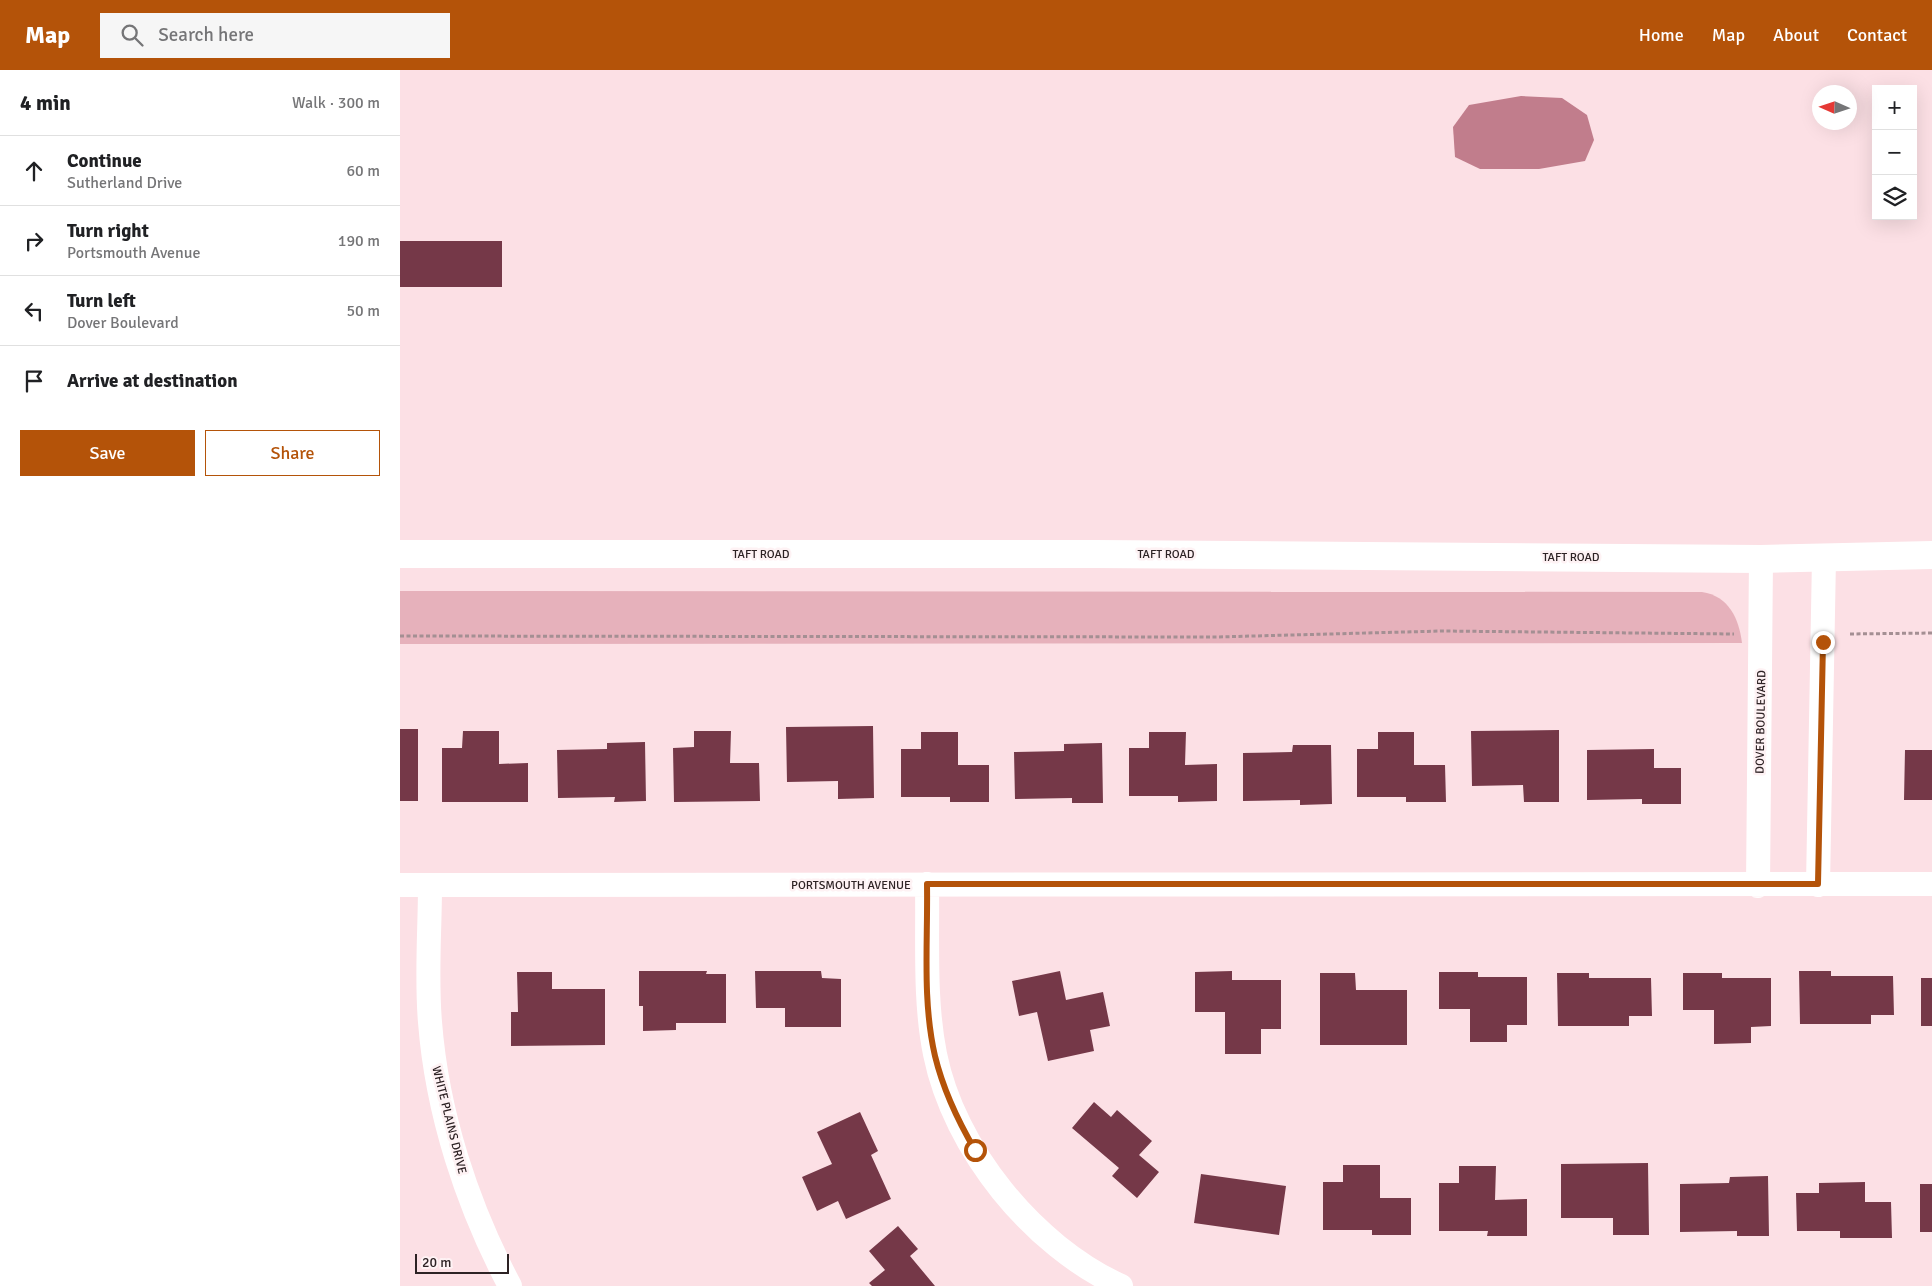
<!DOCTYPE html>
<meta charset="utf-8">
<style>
body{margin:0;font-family:Signika,sans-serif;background:#f6f6f6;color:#202124}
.controls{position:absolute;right:15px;top:15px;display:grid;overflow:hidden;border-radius:0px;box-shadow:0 5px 20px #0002}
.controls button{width:45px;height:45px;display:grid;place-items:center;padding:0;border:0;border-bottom:1px solid #e0e0e0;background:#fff;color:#202124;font:25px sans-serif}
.compass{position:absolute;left:1412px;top:15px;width:45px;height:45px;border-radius:50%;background:#fff;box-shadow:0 5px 20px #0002;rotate:273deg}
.scale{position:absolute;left:15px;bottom:12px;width:94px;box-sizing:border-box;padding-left:5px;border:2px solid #2d2224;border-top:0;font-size:14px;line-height:18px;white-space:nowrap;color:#2d2224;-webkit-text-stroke:4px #fef2f4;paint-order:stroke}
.stop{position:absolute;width:15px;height:15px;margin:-11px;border:4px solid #b45309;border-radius:50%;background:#fff}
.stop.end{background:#b45309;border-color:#fff;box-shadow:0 1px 5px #0008}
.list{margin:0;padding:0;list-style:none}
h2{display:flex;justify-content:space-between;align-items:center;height:65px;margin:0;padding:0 20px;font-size:21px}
h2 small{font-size:16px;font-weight:400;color:#757577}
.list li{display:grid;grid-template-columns:32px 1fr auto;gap:15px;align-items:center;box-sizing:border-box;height:70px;padding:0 20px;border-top:1px solid #e0e0e0}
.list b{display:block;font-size:19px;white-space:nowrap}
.list p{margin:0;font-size:16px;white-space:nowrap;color:#757577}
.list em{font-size:16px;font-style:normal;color:#757577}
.actions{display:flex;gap:10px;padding:15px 20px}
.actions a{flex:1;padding:11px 0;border:1px solid #b45309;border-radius:0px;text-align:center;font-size:18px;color:#b45309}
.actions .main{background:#b45309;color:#fff}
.icon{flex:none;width:28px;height:28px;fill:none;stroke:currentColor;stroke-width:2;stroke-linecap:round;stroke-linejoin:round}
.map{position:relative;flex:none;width:1532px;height:1216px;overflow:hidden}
header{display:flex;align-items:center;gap:30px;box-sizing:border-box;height:70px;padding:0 25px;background:#b45309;color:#fff}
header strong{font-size:24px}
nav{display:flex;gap:28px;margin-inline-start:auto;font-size:18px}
.search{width:350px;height:45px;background:#f6f6f6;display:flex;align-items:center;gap:12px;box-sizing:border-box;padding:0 18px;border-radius:0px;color:#757577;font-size:19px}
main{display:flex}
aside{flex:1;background:#fff}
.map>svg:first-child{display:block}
</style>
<header>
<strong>Map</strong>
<div class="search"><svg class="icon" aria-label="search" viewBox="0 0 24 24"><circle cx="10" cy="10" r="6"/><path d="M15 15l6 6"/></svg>Search here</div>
<nav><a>Home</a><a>Map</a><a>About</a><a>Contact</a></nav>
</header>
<main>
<aside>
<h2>4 min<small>Walk · 300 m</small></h2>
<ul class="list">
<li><svg class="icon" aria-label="ahead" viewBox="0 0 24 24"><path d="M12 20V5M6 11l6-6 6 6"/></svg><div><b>Continue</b><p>Sutherland Drive</p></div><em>60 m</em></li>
<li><svg class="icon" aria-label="right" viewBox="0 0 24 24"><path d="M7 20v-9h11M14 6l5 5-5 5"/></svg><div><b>Turn right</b><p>Portsmouth Avenue</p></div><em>190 m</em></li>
<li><svg class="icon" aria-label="left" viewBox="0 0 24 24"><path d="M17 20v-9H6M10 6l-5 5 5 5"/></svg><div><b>Turn left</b><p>Dover Boulevard</p></div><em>50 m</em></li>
<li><svg class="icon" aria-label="arrive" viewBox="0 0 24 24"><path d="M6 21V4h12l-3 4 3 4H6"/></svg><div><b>Arrive at destination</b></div></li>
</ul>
<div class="actions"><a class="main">Save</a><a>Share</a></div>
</aside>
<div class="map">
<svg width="1532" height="1216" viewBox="0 0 1532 1216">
<rect width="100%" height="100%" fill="#fce0e5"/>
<path fill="#e6b1bb" d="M 0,521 L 1302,522 C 1329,526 1339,549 1342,573 L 0,574 Z"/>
<path fill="#c17d8c" d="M 1121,26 L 1162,28 L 1187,45 L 1194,70 L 1185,91 L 1139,99 L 1080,99 L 1055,87 L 1053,57 L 1069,35 Z"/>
<path fill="#753848" d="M 0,171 L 102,171 L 102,217 L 0,217 Z
M 473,656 L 474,728 L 438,729 L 438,711 L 387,712 L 386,657 Z
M 0,659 L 18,659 L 18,731 L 0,731 Z
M 1159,660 L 1159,732 L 1124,732 L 1123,715 L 1072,716 L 1071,661 Z
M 63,661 L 99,661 L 99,694 L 128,693 L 128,732 L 42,732 L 42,678 L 62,678 Z
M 294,661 L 331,661 L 330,693 L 359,693 L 360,731 L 274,732 L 273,678 L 294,677 Z
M 521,662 L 558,662 L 558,695 L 589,695 L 589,732 L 550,732 L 550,727 L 501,727 L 501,679 L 521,679 Z
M 749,662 L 786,662 L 785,695 L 817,694 L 817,731 L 778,732 L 778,726 L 729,726 L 729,678 L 749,678 Z
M 978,662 L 1014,662 L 1014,695 L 1045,695 L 1046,732 L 1006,732 L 1006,727 L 957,727 L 957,679 L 978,679 Z
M 245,672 L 246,731 L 214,732 L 215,727 L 158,728 L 157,680 L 207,679 L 207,673 Z
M 702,673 L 703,733 L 672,733 L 672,728 L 615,729 L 614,682 L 664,681 L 664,674 Z
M 893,675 L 931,675 L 932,734 L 900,735 L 900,730 L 843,731 L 843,683 L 892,682 Z
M 1254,679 L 1254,698 L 1281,698 L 1281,734 L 1242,734 L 1242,729 L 1187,730 L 1187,680 Z
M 1505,680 L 1532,680 L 1532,730 L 1504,730 Z
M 239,901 L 307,901 L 306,904 L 326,904 L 326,953 L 276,953 L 276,960 L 243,961 L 243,936 L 239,936 Z
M 355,901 L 421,901 L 422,908 L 441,909 L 441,957 L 385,957 L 385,938 L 356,938 Z
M 660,901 L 666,930 L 703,922 L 710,956 L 690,960 L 694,981 L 648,991 L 637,942 L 619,946 L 612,911 Z
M 832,901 L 832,910 L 881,910 L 881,959 L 861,959 L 861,984 L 825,984 L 825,942 L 795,942 L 795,902 Z
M 1399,901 L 1431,901 L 1431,906 L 1493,906 L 1494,945 L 1471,945 L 1471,954 L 1400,954 Z
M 117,902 L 152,902 L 152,919 L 205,919 L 205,975 L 111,976 L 111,942 L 118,942 Z
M 1039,902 L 1078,902 L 1078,907 L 1127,907 L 1127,955 L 1107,955 L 1107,972 L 1070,972 L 1070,939 L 1039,939 Z
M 920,903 L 955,903 L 956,920 L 1007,920 L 1007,975 L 920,975 Z
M 1157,903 L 1189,903 L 1189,908 L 1251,908 L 1252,946 L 1229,946 L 1229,956 L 1158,956 Z
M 1283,903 L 1322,903 L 1322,908 L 1371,908 L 1371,956 L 1351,957 L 1351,973 L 1314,974 L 1314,940 L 1283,940 Z
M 1521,908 L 1532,908 L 1532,956 L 1521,956 Z
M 694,1032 L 711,1047 L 717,1040 L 752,1071 L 739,1085 L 759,1102 L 737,1128 L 712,1106 L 719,1098 L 672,1058 Z
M 460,1042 L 478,1081 L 471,1085 L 491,1129 L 446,1149 L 438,1131 L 417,1141 L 402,1107 L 432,1094 L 417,1062 Z
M 1248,1093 L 1249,1165 L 1213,1165 L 1213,1148 L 1161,1148 L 1161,1094 Z
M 943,1095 L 980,1095 L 980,1128 L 1011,1128 L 1011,1165 L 972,1165 L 972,1160 L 923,1160 L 923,1112 L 943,1112 Z
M 1059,1096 L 1096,1096 L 1095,1130 L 1127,1129 L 1127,1166 L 1087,1166 L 1088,1161 L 1039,1161 L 1039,1113 L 1059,1113 Z
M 801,1104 L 886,1116 L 879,1165 L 794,1153 Z
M 1368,1106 L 1369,1166 L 1337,1166 L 1337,1161 L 1280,1162 L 1280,1114 L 1329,1113 L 1330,1107 Z
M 1465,1112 L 1465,1132 L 1491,1132 L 1492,1168 L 1440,1168 L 1440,1161 L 1397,1161 L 1396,1123 L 1419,1123 L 1419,1113 Z
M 1520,1114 L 1532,1114 L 1532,1162 L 1520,1162 Z
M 498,1156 L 518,1179 L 510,1186 L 535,1216 L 472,1216 L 469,1213 L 485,1200 L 469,1181 Z"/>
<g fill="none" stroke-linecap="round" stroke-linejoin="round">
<path stroke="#a48f93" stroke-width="3" stroke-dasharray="4 2.5" stroke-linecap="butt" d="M 1450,564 L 1532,563
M 0,566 L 816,567 L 1042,561 L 1334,564"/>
<path stroke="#fff" stroke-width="24" d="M 527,814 C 528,871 524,929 535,984 C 554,1079 633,1176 721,1216
M 0,815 L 1532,814
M 30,815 C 30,860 26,907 30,952 C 37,1043 67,1135 110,1216
M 1418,815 L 1424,488
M 1358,816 L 1361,489"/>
<path stroke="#fff" stroke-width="28" d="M 0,484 L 696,484 L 1361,489 L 1532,485"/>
</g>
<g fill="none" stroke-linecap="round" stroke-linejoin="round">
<path stroke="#b45309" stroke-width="6" d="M 575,1080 C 558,1051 543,1019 535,986 C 522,930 528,871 527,814 L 1418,814 L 1423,572"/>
</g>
<g text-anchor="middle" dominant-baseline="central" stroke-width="5" stroke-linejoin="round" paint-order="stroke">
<g font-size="12" fill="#2d2224" stroke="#fef2f4">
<text x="361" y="484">TAFT ROAD</text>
<text x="766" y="484">TAFT ROAD</text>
<text x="1171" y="487">TAFT ROAD</text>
<text transform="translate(1361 652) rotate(-89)">DOVER BOULEVARD</text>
<text x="451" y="815">PORTSMOUTH AVENUE</text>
<text transform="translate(49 1050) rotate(76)">WHITE PLAINS DRIVE</text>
</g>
</g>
</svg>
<div class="controls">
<button>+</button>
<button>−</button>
<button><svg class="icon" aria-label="layers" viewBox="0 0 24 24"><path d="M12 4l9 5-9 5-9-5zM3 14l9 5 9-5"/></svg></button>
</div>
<svg class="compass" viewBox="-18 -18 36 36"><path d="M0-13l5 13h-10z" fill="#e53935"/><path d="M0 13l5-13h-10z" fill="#757577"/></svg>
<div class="scale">20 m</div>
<div class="stop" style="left:575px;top:1080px"></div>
<div class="stop end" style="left:1423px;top:572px"></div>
</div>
</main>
